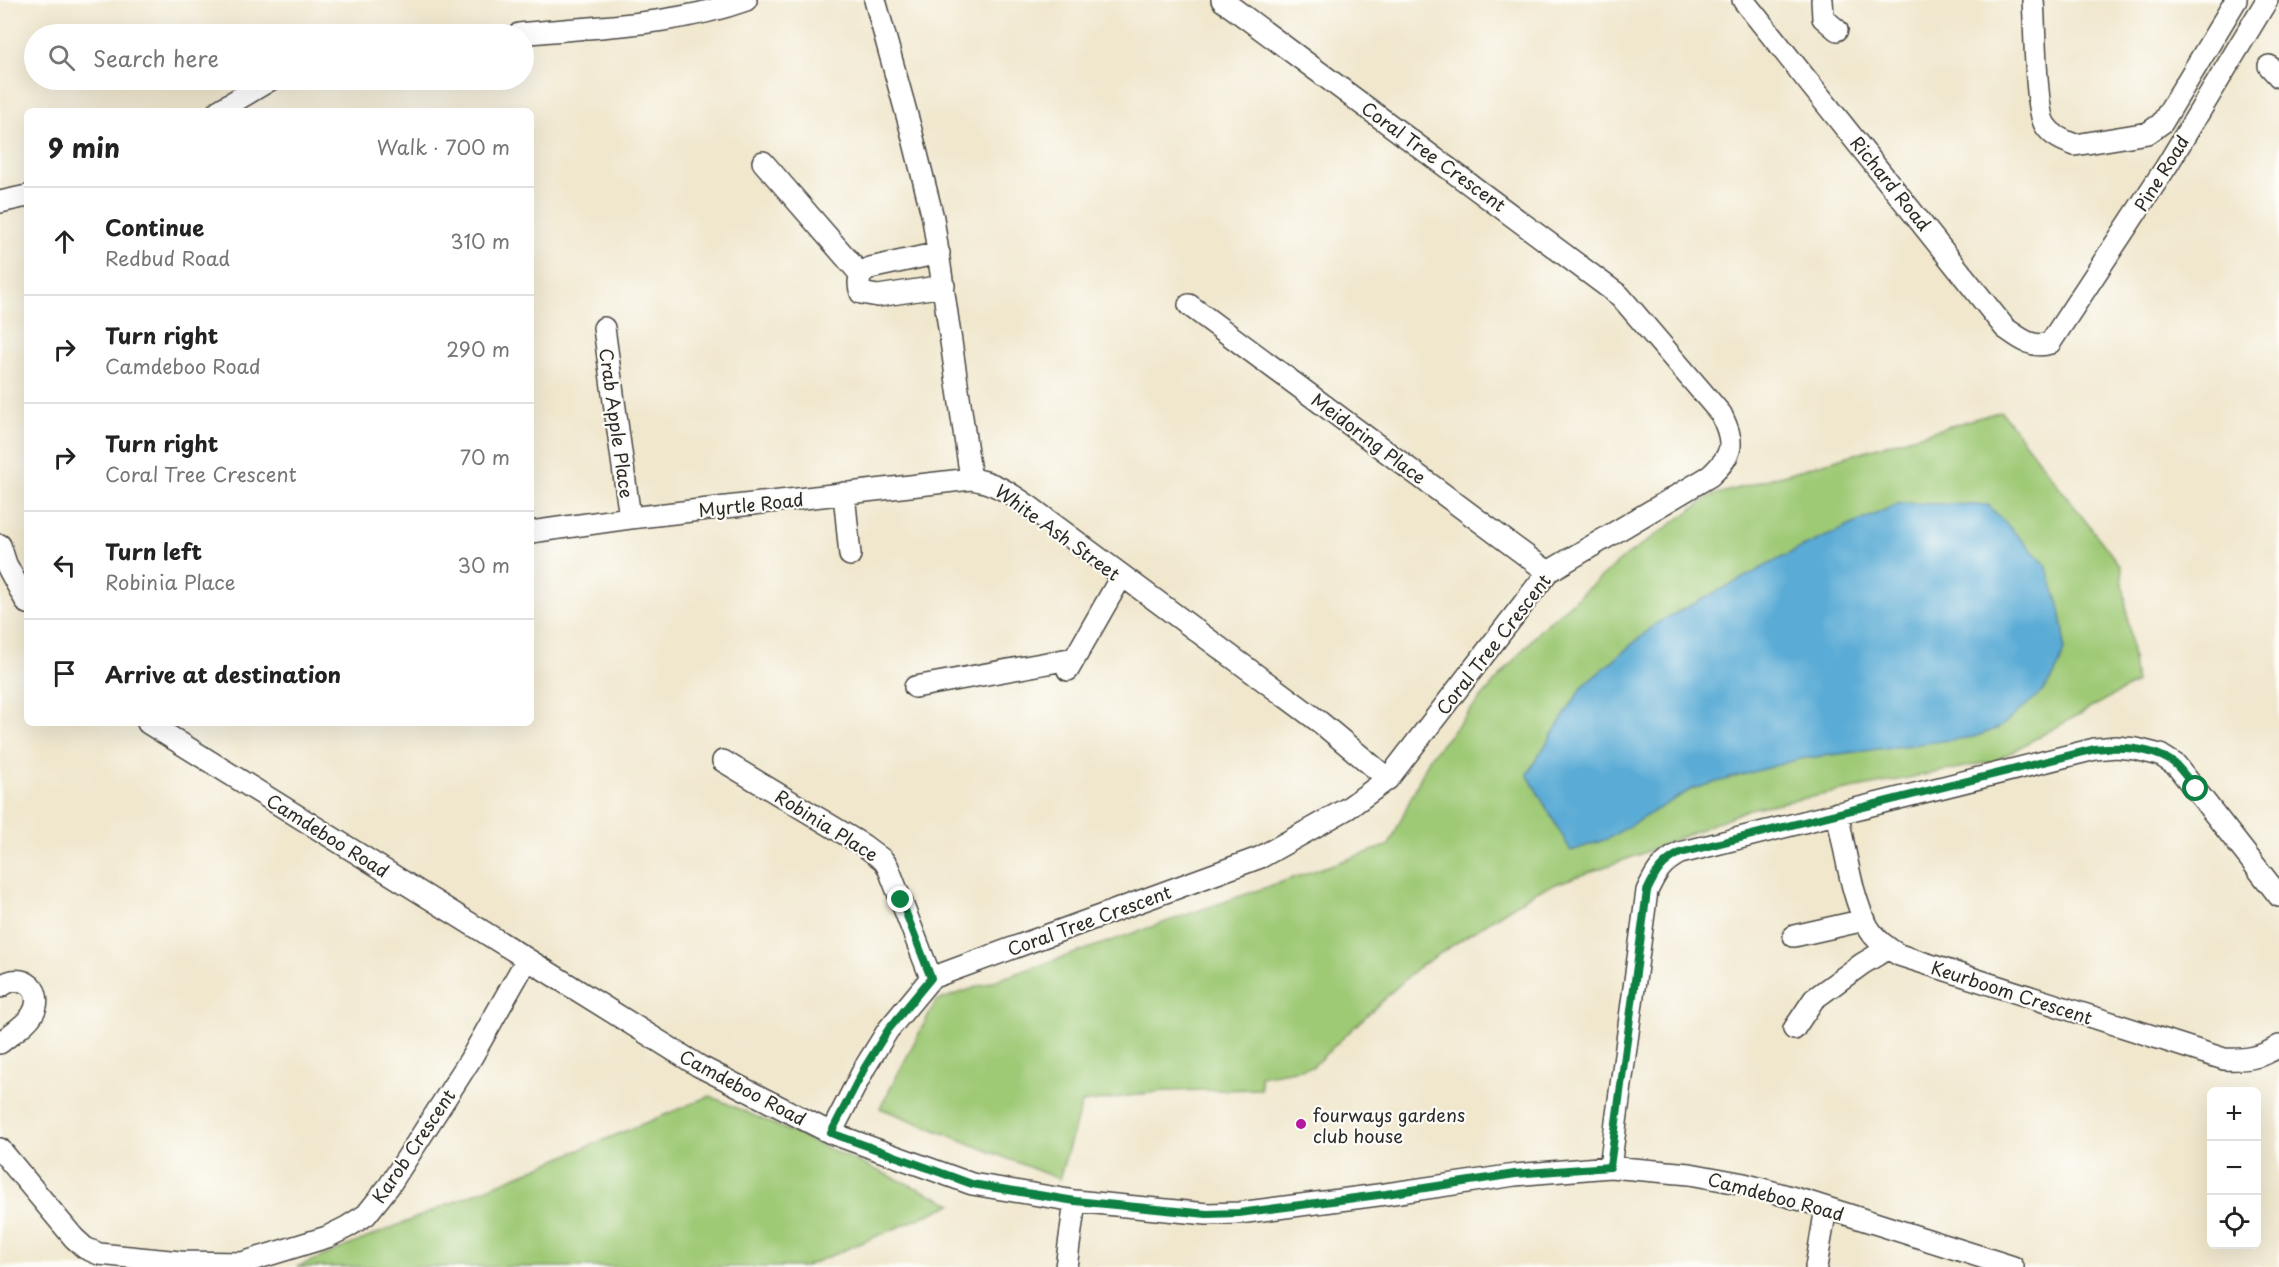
<!DOCTYPE html>
<meta charset="utf-8">
<style>
body{margin:0;font-family:"Playpen Sans",sans-serif;background:#f6f6f6;color:#222}
.controls{position:absolute;right:18px;bottom:18px;display:grid;overflow:hidden;border-radius:9px;box-shadow:0 6px 24px #0002}
.controls button{width:54px;height:54px;display:grid;place-items:center;padding:0;border:0;border-bottom:2px solid #e0e0e0;background:#fff;color:#222;font:30px sans-serif}
.stop{position:absolute;width:18px;height:18px;margin:-14px;border:4px solid #0b8043;border-radius:50%;background:#fff}
.stop.end{background:#0b8043;border-color:#fff;box-shadow:0 2px 6px #0008}
.list{margin:0;padding:0;list-style:none}
h2{display:flex;justify-content:space-between;align-items:center;height:78px;margin:0;padding:0 24px;font-size:26px}
h2 small{font-size:20px;font-weight:400;color:#767676}
.list li{display:grid;grid-template-columns:39px 1fr auto;gap:18px;align-items:center;box-sizing:border-box;height:108px;padding:0 24px;border-top:2px solid #e0e0e0}
.list b{display:block;font-size:22px;white-space:nowrap}
.list p{margin:0;font-size:20px;white-space:nowrap;color:#767676}
.list em{font-size:20px;font-style:normal;color:#767676}
.icon{flex:none;width:33px;height:33px;fill:none;stroke:currentColor;stroke-width:2;stroke-linecap:round;stroke-linejoin:round}
.map{position:relative;flex:none;width:2279px;height:1267px;overflow:hidden}
.search{position:absolute;background:#fff;box-shadow:0 6px 24px #0002;left:24px;top:24px;width:510px;height:66px;display:flex;align-items:center;gap:15px;box-sizing:border-box;padding:0 21px;border-radius:33px;color:#767676;font-size:22px}
.panel{position:absolute;background:#fff;box-shadow:0 6px 24px #0002;left:24px;top:108px;width:510px;height:618px;border-radius:9px}
.map>svg:first-child{display:block}
</style>
<div class="map">
<svg width="2279" height="1267" viewBox="0 0 2279 1267">
<rect width="100%" height="100%" fill="#fdfcf7"/>
<filter id="ink" filterUnits="userSpaceOnUse"><feTurbulence type="fractalNoise" baseFrequency=".0167" numOctaves="2"/><feDisplacementMap in="SourceGraphic" scale="12" xChannelSelector="R" yChannelSelector="G"/><feConvolveMatrix kernelMatrix="1 2 1 2 8 2 1 2 1" color-interpolation-filters="sRGB"/></filter>
<filter id="wash" filterUnits="userSpaceOnUse"><feTurbulence type="fractalNoise" baseFrequency=".008" numOctaves="4" result="noise"/><feDisplacementMap in="SourceGraphic" scale="24" xChannelSelector="R" yChannelSelector="G"/><feGaussianBlur stdDeviation="1.35" result="paint"/><feColorMatrix in="noise" values="0 0 0 0 0 0 0 0 0 0 0 0 0 0 0 0 0 1.4 0 .05"/><feComposite in="paint" operator="in"/></filter>
<g filter="url(#wash)">
<rect width="100%" height="100%" fill="#f0e7cd"/>
<path fill="#9ec975" stroke="#647a50" stroke-width="1.5" d="M 2001,411 L 2121,567 L 2136,683 L 1995,761 L 1749,809 L 1638,855 L 1536,891 L 1416,969 L 1312,1067 L 1260,1076 L 1261,1089 L 1163,1091 L 1082,1103 L 1059,1179 L 880,1108 L 936,1001 L 1389,845 L 1430,757 L 1541,629 L 1622,559 L 1711,496 Z
M 710,1096 L 953,1204 L 804,1267 L 297,1267 Z"/>
<path fill="#5aabd5" stroke="#426b80" stroke-width="1.5" d="M 1900,503 L 1988,505 L 2046,565 L 2059,605 L 2064,631 L 2064,649 L 2060,664 L 2051,681 L 2042,692 L 1999,728 L 1974,737 L 1800,759 L 1692,789 L 1607,839 L 1571,851 L 1527,774 L 1582,687 L 1657,623 L 1798,549 Z"/>
</g>
<g filter="url(#ink)">
<g fill="none" stroke-linecap="round" stroke-linejoin="round">
<g stroke="#494743" stroke-width="24">
<path id="street" d="M 875,0 L 911,130 L 933,218 L 971,479 C 995,482 1011,494 1030,507 L 1321,723 L 1388,779
M 1743,0 L 2005,328 C 2019,338 2032,349 2050,343 L 2166,167 L 2267,0
M 1822,0 L 1823,18 L 1837,30
M 2033,0 C 2035,24 2035,108 2045,125 C 2052,136 2063,141 2075,145 L 2148,133 L 2162,123 L 2236,0
M 519,34 C 595,26 674,26 746,0
M 2269,66 L 2279,77
M 218,111 L 270,80
M 763,162 L 861,275
M 0,202 L 27,196
M 939,253 L 870,268 C 859,274 857,282 861,293 L 878,296 L 944,286
M 1189,305 L 1548,572
M 604,328 L 630,518
M 844,493 L 850,555
M 531,532 L 630,518 L 971,479
M 0,545 L 6,564 L 27,603
M 1068,670 L 1121,577
M 915,687 L 1075,658
M 148,723 L 699,1066 L 831,1133 L 972,1184 L 1075,1201 L 1207,1214 L 1239,1213 L 1386,1194 L 1515,1175 L 1610,1167 L 1690,1174 L 1744,1184 L 1805,1201 L 2013,1267
M 723,761 L 863,845 L 883,860 L 888,867 L 931,978
M 1837,813 C 1845,847 1851,897 1868,927 C 1875,940 1887,948 1899,955 L 2224,1059 C 2246,1060 2261,1058 2279,1046
M 1794,936 L 1865,920
M 0,987 C 23,969 47,992 32,1015 C 25,1026 9,1035 0,1043
M 1794,1029 L 1814,999 L 1862,964 L 1887,949
M 831,1133 L 865,1067 L 888,1030 L 931,978 L 1261,857 L 1348,808 L 1388,779 L 1548,572 L 1710,476 C 1734,454 1735,443 1721,414 L 1620,296 L 1222,0
M 0,1149 L 74,1238 L 85,1248 L 99,1254 L 180,1262 L 242,1263 L 327,1237 L 347,1227 L 366,1215 L 389,1186 L 470,1060 L 527,959
M 1610,1167 L 1647,891 C 1656,872 1661,863 1680,853 L 2095,749 L 2116,747 L 2136,749 L 2160,755 L 2176,765 L 2279,896
M 1066,1267 L 1075,1201
M 1816,1267 L 1826,1208"/>
</g>
<use href="#street" stroke="#fff" stroke-width="21"/>
</g>
</g>
<g fill="none" stroke-linecap="round" stroke-linejoin="round" filter="url(#ink)">
<path stroke="#0b8043" stroke-width="8" d="M 901,900 L 931,978 L 888,1030 L 865,1067 L 831,1133 L 972,1184 L 1075,1201 L 1207,1214 L 1239,1213 L 1386,1194 L 1515,1174 L 1610,1167 L 1647,891 C 1656,872 1661,863 1680,853 L 2095,749 C 2121,746 2151,747 2174,763 C 2182,770 2189,781 2196,789"/>
</g>
<circle fill="#b5179e" stroke="#fdfcf7" stroke-width="2" cx="1301" cy="1124" r="6"/>
<g text-anchor="middle" dominant-baseline="central" stroke-width="4.5" stroke-linejoin="round" paint-order="stroke">
<g font-size="18" fill="#2b2b2b" stroke="#fdfcf7">
<text transform="translate(1434 156) rotate(36)">Coral Tree Crescent</text>
<text transform="translate(2161 173) rotate(-58)">Pine Road</text>
<text transform="translate(1891 183) rotate(51)">Richard Road</text>
<text transform="translate(617 423) rotate(82)">Crab Apple Place</text>
<text transform="translate(1369 438) rotate(37)">Meidoring Place</text>
<text transform="translate(751 504) rotate(-6)">Myrtle Road</text>
<text transform="translate(1058 532) rotate(36)">White Ash Street</text>
<text transform="translate(1493 644) rotate(-52)">Coral Tree Crescent</text>
<text transform="translate(827 825) rotate(32)">Robinia Place</text>
<text transform="translate(328 835) rotate(32)">Camdeboo Road</text>
<text transform="translate(1089 920) rotate(-20)">Coral Tree Crescent</text>
<text transform="translate(2012 992) rotate(18)">Keurboom Crescent</text>
<text transform="translate(743 1087) rotate(28)">Camdeboo Road</text>
<text transform="translate(413 1146) rotate(-56)">Karob Crescent</text>
<text transform="translate(1776 1196) rotate(15)">Camdeboo Road</text>
</g>
<g font-size="18" fill="#2b2b2b" stroke="#fdfcf7" text-anchor="start">
<text x="1313" y="1114">fourways gardens<tspan x="1313" dy="21">club house</tspan></text>
</g>
</g>
</svg>
<div class="controls">
<button>+</button>
<button>−</button>
<button><svg class="icon" aria-label="locate" viewBox="0 0 24 24"><circle cx="12" cy="12" r="6"/><path d="M12 2v4M12 18v4M2 12h4M18 12h4"/></svg></button>
</div>
<div class="stop" style="left:2196px;top:789px"></div>
<div class="stop end" style="left:901px;top:900px"></div>
<div class="search"><svg class="icon" aria-label="search" viewBox="0 0 24 24"><circle cx="10" cy="10" r="6"/><path d="M15 15l6 6"/></svg>Search here</div>
<section class="panel">
<h2>9 min<small>Walk · 700 m</small></h2>
<ul class="list">
<li><svg class="icon" aria-label="ahead" viewBox="0 0 24 24"><path d="M12 20V5M6 11l6-6 6 6"/></svg><div><b>Continue</b><p>Redbud Road</p></div><em>310 m</em></li>
<li><svg class="icon" aria-label="right" viewBox="0 0 24 24"><path d="M7 20v-9h11M14 6l5 5-5 5"/></svg><div><b>Turn right</b><p>Camdeboo Road</p></div><em>290 m</em></li>
<li><svg class="icon" aria-label="right" viewBox="0 0 24 24"><path d="M7 20v-9h11M14 6l5 5-5 5"/></svg><div><b>Turn right</b><p>Coral Tree Crescent</p></div><em>70 m</em></li>
<li><svg class="icon" aria-label="left" viewBox="0 0 24 24"><path d="M17 20v-9H6M10 6l-5 5 5 5"/></svg><div><b>Turn left</b><p>Robinia Place</p></div><em>30 m</em></li>
<li><svg class="icon" aria-label="arrive" viewBox="0 0 24 24"><path d="M6 21V4h12l-3 4 3 4H6"/></svg><div><b>Arrive at destination</b></div></li>
</ul>
</section>
</div>
